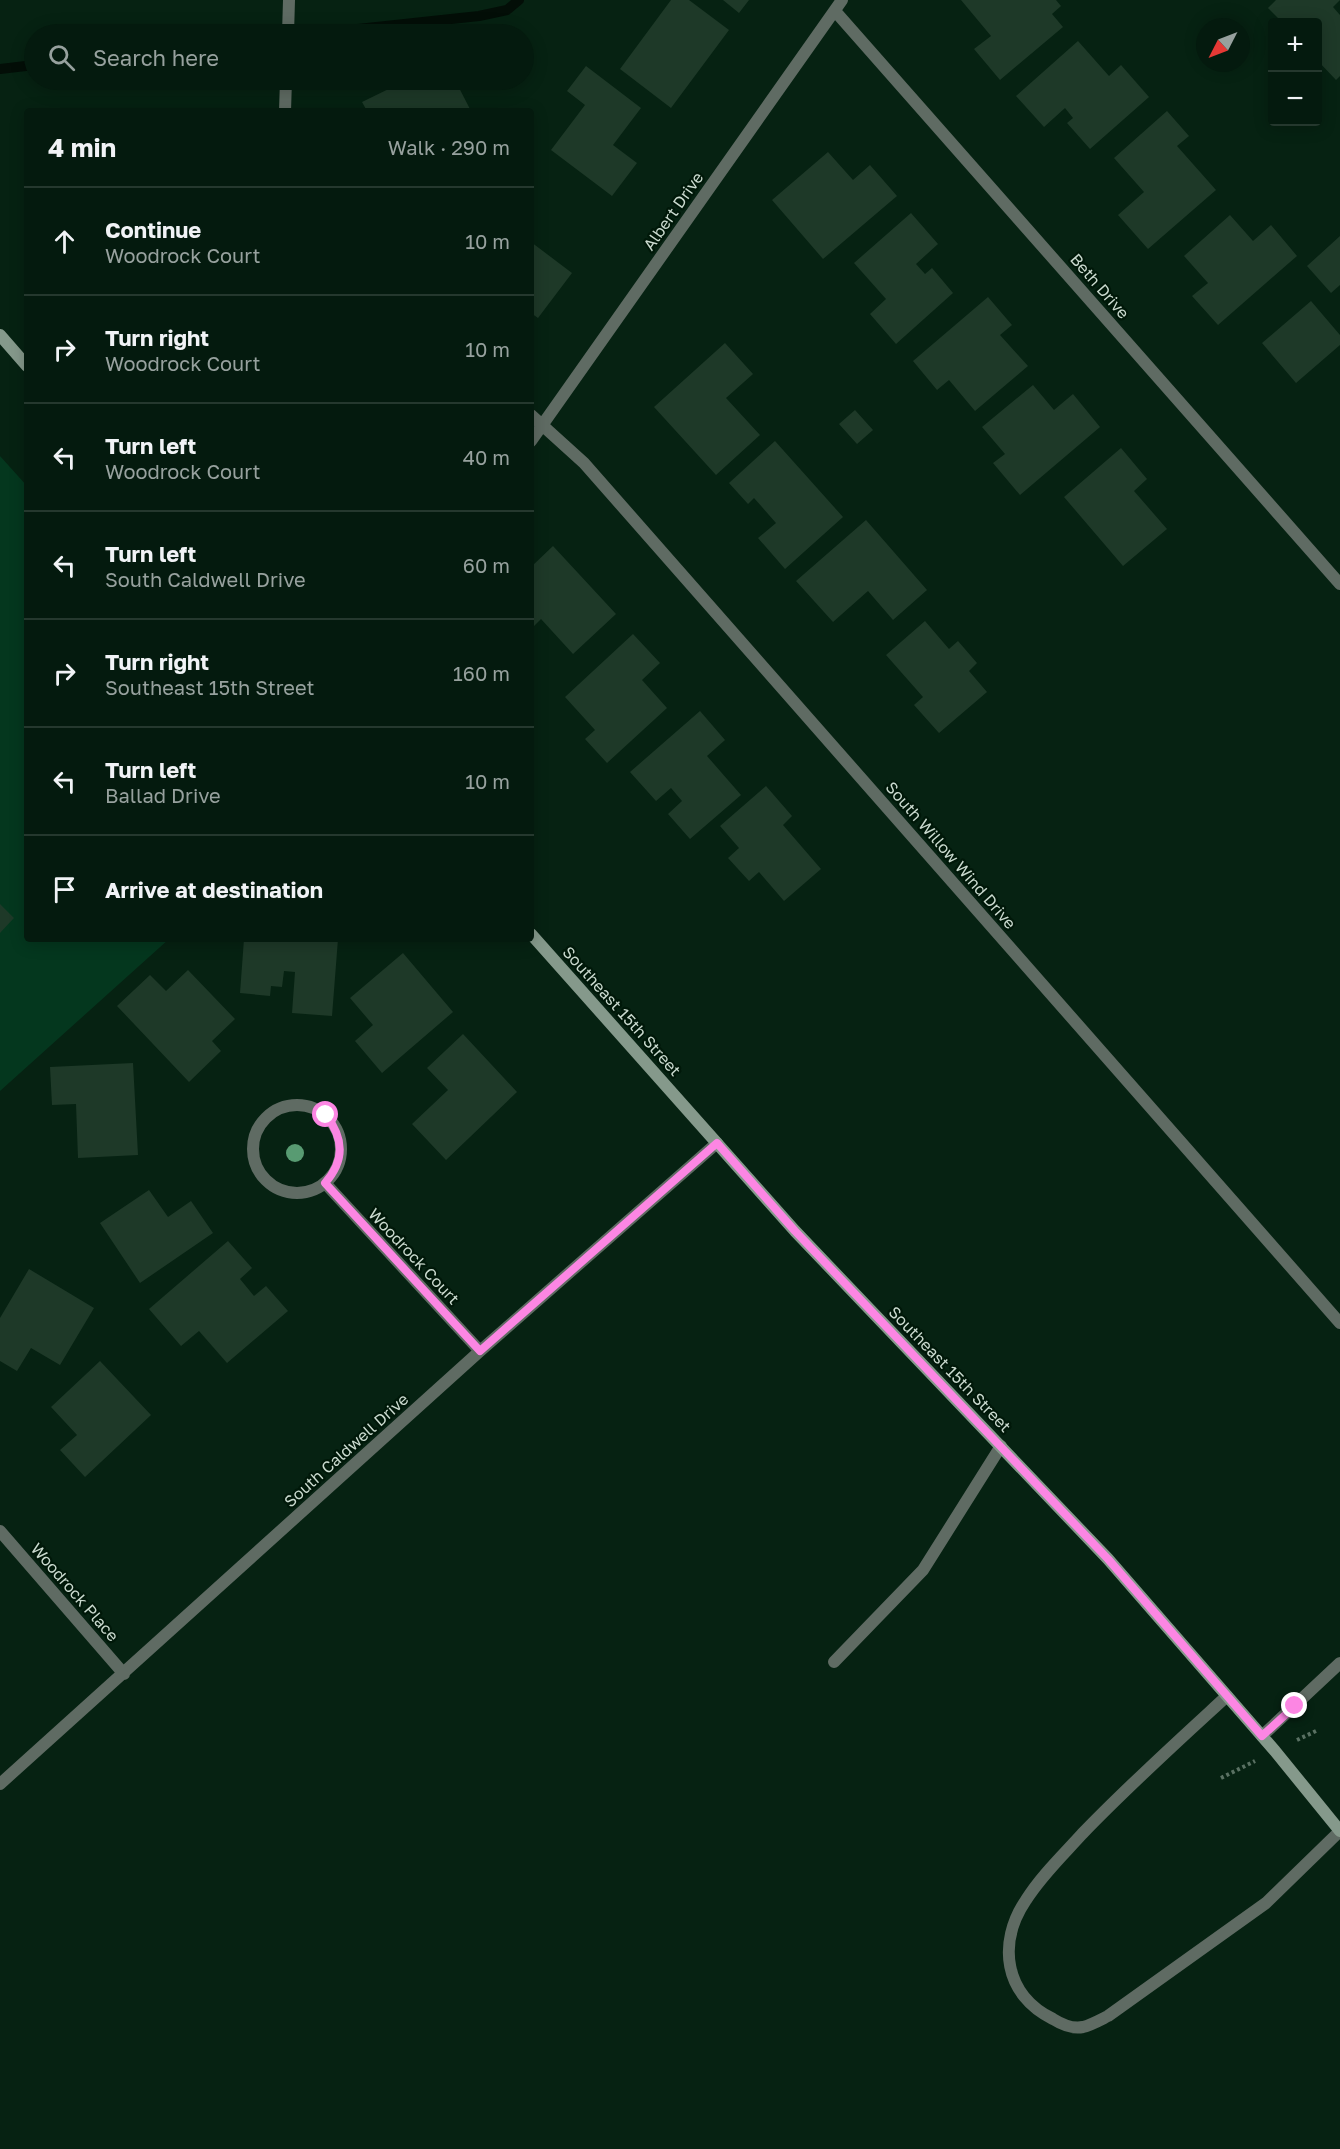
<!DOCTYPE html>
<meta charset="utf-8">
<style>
body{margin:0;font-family:"Golos Text",sans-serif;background:#0d2317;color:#f1f3f6}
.controls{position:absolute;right:18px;top:18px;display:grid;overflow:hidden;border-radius:6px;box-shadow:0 3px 15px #0003}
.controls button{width:54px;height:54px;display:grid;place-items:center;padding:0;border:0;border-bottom:2px solid #25382e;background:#041a0e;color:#f1f3f6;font:30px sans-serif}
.compass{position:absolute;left:1196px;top:18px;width:54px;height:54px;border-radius:50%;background:#041a0e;box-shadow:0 3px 15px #0003;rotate:228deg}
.stop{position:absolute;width:18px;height:18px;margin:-14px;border:4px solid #fc86e3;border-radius:50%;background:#fff}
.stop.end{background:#fc86e3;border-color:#fff;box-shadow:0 2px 6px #0008}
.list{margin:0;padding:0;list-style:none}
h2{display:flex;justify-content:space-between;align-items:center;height:78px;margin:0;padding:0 24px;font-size:26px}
h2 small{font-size:20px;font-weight:400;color:#97a19e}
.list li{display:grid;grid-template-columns:39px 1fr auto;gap:18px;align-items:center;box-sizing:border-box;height:108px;padding:0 24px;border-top:2px solid #25382e}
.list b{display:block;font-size:22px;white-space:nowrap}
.list p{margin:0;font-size:20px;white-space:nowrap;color:#97a19e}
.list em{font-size:20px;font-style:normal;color:#97a19e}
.icon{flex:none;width:33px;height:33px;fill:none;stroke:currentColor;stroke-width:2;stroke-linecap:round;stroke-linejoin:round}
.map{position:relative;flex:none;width:1340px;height:2149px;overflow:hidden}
.search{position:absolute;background:#041a0e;box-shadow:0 3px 15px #0003;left:24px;top:24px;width:510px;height:66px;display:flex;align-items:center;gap:15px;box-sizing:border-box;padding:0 21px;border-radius:33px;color:#97a19e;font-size:22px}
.panel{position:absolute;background:#041a0e;box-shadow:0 3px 15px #0003;left:24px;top:108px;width:510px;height:834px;border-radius:6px}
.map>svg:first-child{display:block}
</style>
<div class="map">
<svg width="1340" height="2149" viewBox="0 0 1340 2149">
<rect width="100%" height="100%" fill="#062212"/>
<path fill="#04371e" d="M 0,456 L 27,486 L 27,939 L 169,939 L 0,1091 Z"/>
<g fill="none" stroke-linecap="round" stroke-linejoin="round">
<path stroke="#030e07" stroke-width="10" d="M 330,32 L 479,16 L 507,10 L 519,0
M 0,69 L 34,65"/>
</g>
<path fill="#1e3928" d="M 671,0 L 689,0 L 729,30 L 671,108 L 620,69 Z
M 723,0 L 749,0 L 739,13 Z
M 961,0 L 1056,0 L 1061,6 L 1052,14 L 1063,27 L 1000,80 L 974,49 L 991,36 Z
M 1276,0 L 1340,0 L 1333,7 L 1340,15 L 1340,76 L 1336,80 L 1318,61 L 1318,22 L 1282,22 L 1268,8 Z
M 1078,41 L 1109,76 L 1121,65 L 1149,97 L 1090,149 L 1067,123 L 1073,118 L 1065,108 L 1044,127 L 1016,96 Z
M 586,66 L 641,108 L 613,145 L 637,163 L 612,196 L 551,150 L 585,105 L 567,91 Z
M 407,80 L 455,80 L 471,111 L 367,111 L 362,102 Z
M 1167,111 L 1189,136 L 1177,146 L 1216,190 L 1148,249 L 1118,215 L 1144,192 L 1114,158 Z
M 828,152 L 853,180 L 870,165 L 897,196 L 823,259 L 772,200 Z
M 911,213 L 938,244 L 916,264 L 925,274 L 932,268 L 953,293 L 896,344 L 870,314 L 886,299 L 854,263 Z
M 1230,215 L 1253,241 L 1271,225 L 1297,256 L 1218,325 L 1192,296 L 1208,283 L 1184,256 Z
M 1340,236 L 1340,285 L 1331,293 L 1307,266 Z
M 531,242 L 572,273 L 538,318 L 531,313 Z
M 988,297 L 1012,325 L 1000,335 L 1028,366 L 975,411 L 949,380 L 937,390 L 913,361 Z
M 1311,301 L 1340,335 L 1340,345 L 1296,383 L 1262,343 Z
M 725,343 L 753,374 L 726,398 L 760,435 L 716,475 L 654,407 Z
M 1033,385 L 1054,410 L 1073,394 L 1100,427 L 1020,495 L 993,463 L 1005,454 L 982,427 Z
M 855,410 L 873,430 L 857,444 L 839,424 Z
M 775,441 L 843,517 L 785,569 L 758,538 L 776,523 L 754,498 L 748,504 L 729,483 Z
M 1121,448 L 1147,479 L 1134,491 L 1167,529 L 1123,566 L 1064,497 Z
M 866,520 L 927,590 L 893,620 L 868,591 L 833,622 L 796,581 Z
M 553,546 L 616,614 L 573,654 L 541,619 L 531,629 L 531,567 Z
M 925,621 L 949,649 L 958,641 L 977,663 L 969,671 L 987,692 L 939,733 L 914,705 L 923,697 L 886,655 Z
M 633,634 L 660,663 L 642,680 L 667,708 L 607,763 L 585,739 L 595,730 L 565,697 Z
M 700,711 L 725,740 L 707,756 L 741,795 L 690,839 L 668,814 L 682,801 L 671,788 L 656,801 L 630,772 Z
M 766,786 L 792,816 L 783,825 L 821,869 L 784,901 L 759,872 L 749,881 L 728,858 L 739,848 L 720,826 Z
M 0,904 L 14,918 L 0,933 Z
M 244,939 L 338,939 L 332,1016 L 292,1013 L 295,972 L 284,971 L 282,987 L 271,986 L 270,996 L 240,993 Z
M 403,953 L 453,1012 L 382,1073 L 355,1041 L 373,1025 L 350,998 Z
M 188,970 L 235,1019 L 212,1041 L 221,1051 L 189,1082 L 117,1006 L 150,975 L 166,991 Z
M 463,1034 L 517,1092 L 446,1160 L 412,1124 L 448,1090 L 427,1068 Z
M 133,1063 L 138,1155 L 78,1158 L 76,1104 L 52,1105 L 50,1067 Z
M 149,1190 L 168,1217 L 191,1201 L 213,1233 L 140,1283 L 100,1223 Z
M 228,1241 L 252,1268 L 240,1279 L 254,1296 L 266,1286 L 288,1311 L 227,1363 L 199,1331 L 181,1346 L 149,1309 Z
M 29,1269 L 94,1308 L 60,1365 L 31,1348 L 17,1371 L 0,1361 L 0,1318 Z
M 100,1361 L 151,1415 L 85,1477 L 60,1450 L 77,1435 L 51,1407 Z"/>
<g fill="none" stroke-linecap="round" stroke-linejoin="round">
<path stroke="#5a7163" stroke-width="4" stroke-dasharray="3 3" stroke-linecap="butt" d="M 1297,1740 L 1316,1731
M 1221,1778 L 1255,1761"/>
<path stroke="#5f6b63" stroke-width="12" d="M 834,1662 L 923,1570 L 1001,1446
M 1227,1696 C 1178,1741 1128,1786 1082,1834 C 1063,1855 1041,1876 1026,1900 C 997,1943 1004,1995 1053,2019 C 1061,2024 1073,2029 1083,2027 C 1091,2025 1100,2020 1108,2016 L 1266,1903 L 1340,1831"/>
<path stroke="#5f6b63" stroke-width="12" d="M 835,11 L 1340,584
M 288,34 L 289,0
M 285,111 L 286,80
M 531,415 L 584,463 L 1340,1323
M 531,441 L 842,0
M253 1149a44 44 0 1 1 88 0a44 44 0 1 1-88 0Z
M 325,1183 L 480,1351
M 0,1531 L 124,1674
M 1262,1736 L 1340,1663
M 0,1784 L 480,1351 L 717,1143"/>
<path stroke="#85998b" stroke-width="12" d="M 0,335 L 27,366
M 531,934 L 795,1231 L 1108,1559 L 1275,1751 L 1340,1831"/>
</g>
<circle fill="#589b72" cx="295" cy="1153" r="9"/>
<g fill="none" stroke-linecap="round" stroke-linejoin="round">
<path stroke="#fc86e3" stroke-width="8" d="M 326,1115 C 344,1139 345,1160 325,1183 L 480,1351 L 717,1143 L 795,1231 L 1108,1559 L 1262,1736 L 1295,1706"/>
</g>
<g text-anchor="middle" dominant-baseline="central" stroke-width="4.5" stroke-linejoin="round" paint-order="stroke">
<g font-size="16" fill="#cadacf" stroke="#001809">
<text transform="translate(673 211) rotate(-55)">Albert Drive</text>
<text transform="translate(1100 286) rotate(49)">Beth Drive</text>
<text transform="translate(951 855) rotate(49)">South Willow Wind Drive</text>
<text transform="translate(622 1011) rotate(48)">Southeast 15th Street</text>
<text transform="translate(414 1256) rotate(47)">Woodrock Court</text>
<text transform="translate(950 1369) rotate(46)">Southeast 15th Street</text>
<text transform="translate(346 1450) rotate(-42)">South Caldwell Drive</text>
<text transform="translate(75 1592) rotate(49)">Woodrock Place</text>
</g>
</g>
</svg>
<div class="controls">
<button>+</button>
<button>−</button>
</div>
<svg class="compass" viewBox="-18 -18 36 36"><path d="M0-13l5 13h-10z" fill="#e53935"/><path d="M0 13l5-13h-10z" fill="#97a19e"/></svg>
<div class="stop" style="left:326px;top:1115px"></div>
<div class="stop end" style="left:1295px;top:1706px"></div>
<div class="search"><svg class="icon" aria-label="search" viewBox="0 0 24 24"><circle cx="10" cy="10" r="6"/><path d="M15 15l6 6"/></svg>Search here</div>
<section class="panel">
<h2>4 min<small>Walk · 290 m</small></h2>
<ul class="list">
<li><svg class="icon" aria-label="ahead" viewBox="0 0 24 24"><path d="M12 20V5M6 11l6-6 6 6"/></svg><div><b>Continue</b><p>Woodrock Court</p></div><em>10 m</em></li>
<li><svg class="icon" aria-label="right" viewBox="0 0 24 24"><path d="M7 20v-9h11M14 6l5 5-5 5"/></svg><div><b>Turn right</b><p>Woodrock Court</p></div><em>10 m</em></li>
<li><svg class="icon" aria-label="left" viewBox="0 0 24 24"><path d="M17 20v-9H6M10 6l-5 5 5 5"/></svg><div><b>Turn left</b><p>Woodrock Court</p></div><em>40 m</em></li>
<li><svg class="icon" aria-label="left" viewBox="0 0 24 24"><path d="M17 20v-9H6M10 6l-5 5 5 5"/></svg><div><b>Turn left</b><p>South Caldwell Drive</p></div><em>60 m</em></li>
<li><svg class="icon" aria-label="right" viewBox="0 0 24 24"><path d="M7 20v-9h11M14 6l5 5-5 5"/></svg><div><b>Turn right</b><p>Southeast 15th Street</p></div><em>160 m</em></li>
<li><svg class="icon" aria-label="left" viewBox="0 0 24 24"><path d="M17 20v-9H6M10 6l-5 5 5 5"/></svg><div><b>Turn left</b><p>Ballad Drive</p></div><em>10 m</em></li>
<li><svg class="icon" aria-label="arrive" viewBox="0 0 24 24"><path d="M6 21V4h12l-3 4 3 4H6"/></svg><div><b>Arrive at destination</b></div></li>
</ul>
</section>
</div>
